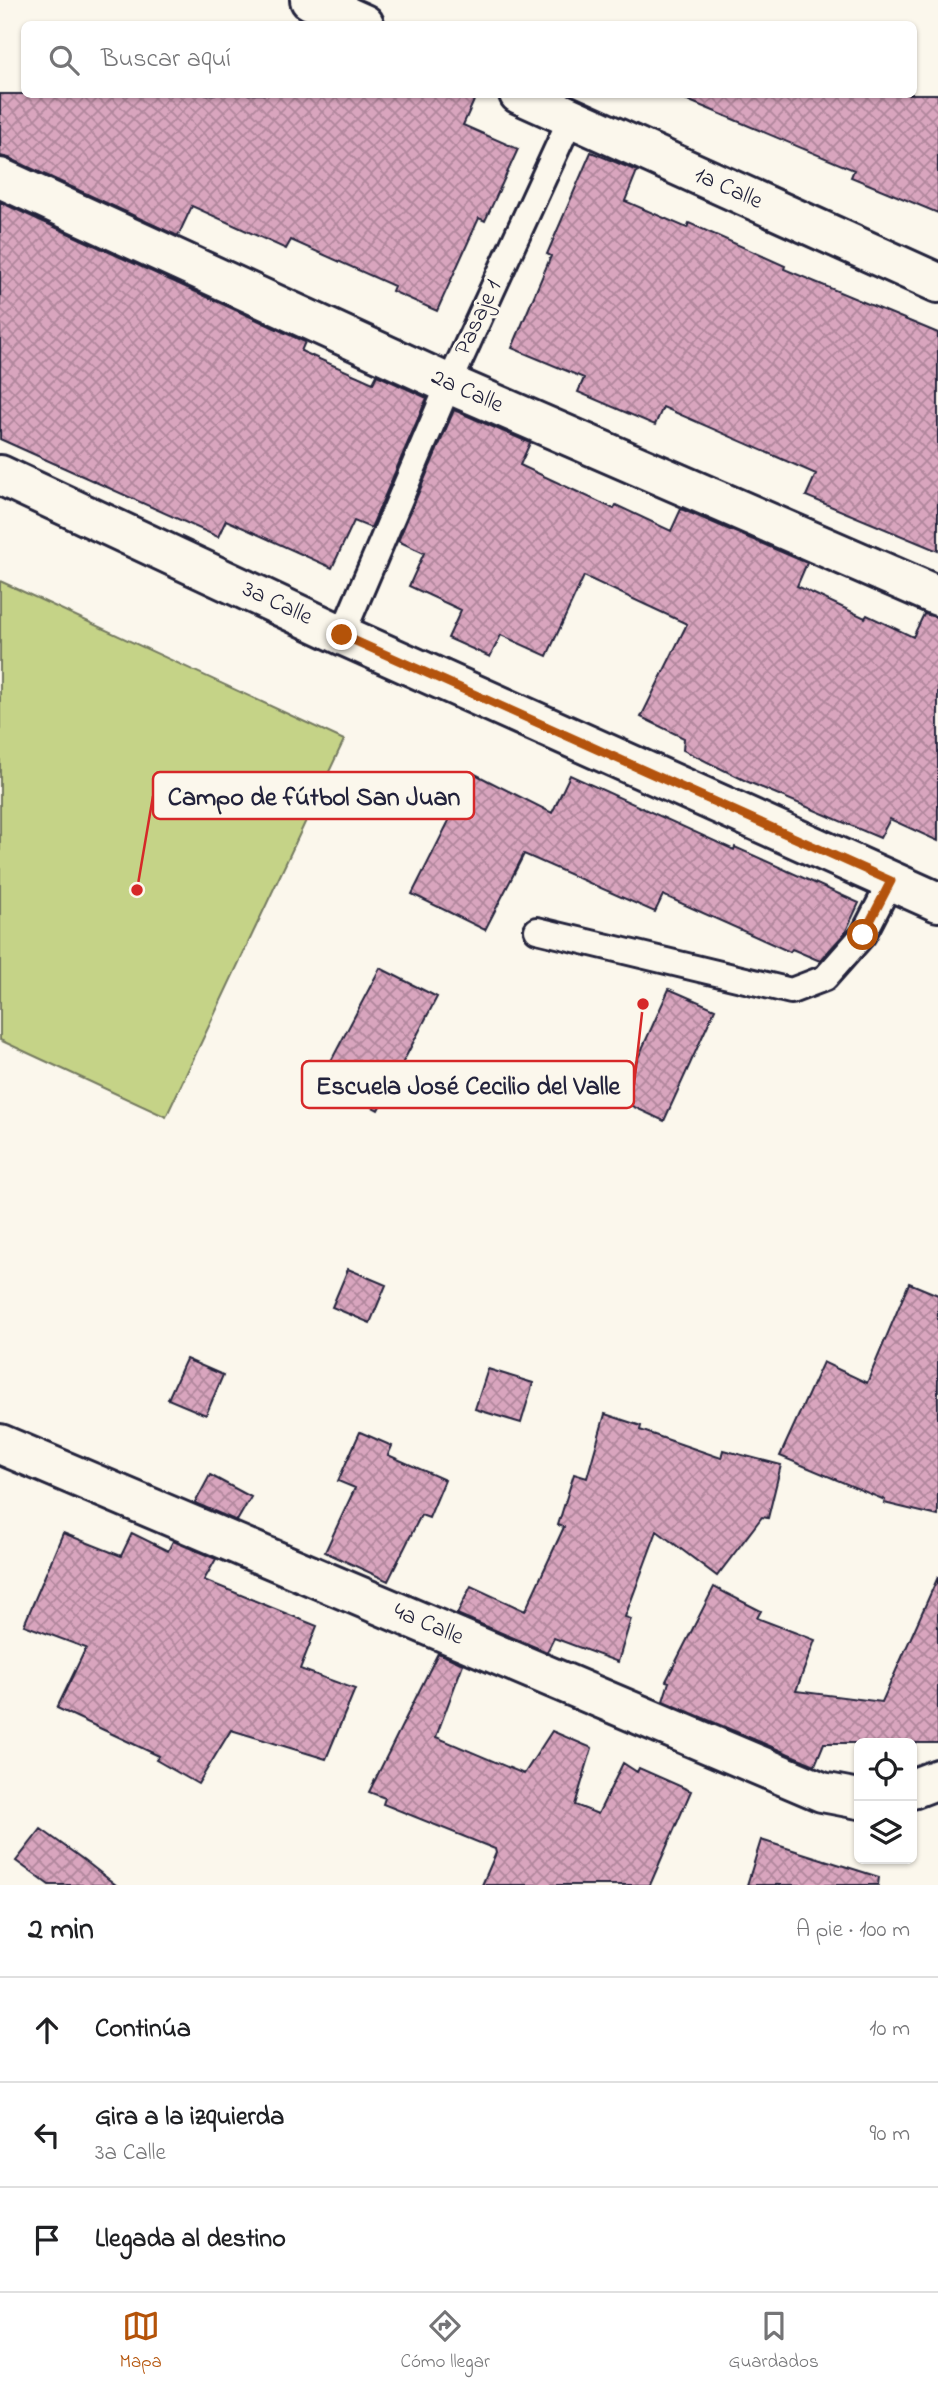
<!DOCTYPE html>
<html lang="es">
<meta charset="utf-8">
<style>
body{margin:0;font-family:"Indie Flower",sans-serif;background:#f2f2f2;color:#202124}
.controls{position:absolute;right:21px;bottom:21px;display:grid;overflow:hidden;border-radius:10px;box-shadow:0 2px 5px #0004}
.controls button{width:63px;height:63px;display:grid;place-items:center;padding:0;border:0;border-bottom:2px solid #e0e0e0;background:#fff;color:#202124;font:35px sans-serif}
.stop{position:absolute;width:21px;height:21px;margin:-16px;border:5px solid #b45309;border-radius:50%;background:#fff}
.stop.end{background:#b45309;border-color:#fff;box-shadow:0 2px 7px #0008}
.list{margin:0;padding:0;list-style:none}
h2{display:flex;justify-content:space-between;align-items:center;height:91px;margin:0;padding:0 28px;font-size:30px}
h2 small{font-size:23px;font-weight:400;color:#757577}
.list li{display:grid;grid-template-columns:46px 1fr auto;gap:21px;align-items:center;box-sizing:border-box;height:105px;padding:0 28px;border-top:2px solid #e0e0e0}
.list b{display:block;font-size:26px;white-space:nowrap}
.list p{margin:0;font-size:23px;white-space:nowrap;color:#757577}
.list em{font-size:23px;font-style:normal;color:#757577}
.icon{flex:none;width:38px;height:38px;fill:none;stroke:currentColor;stroke-width:2;stroke-linecap:round;stroke-linejoin:round}
.map{position:relative;flex:none;width:938px;height:1885px;overflow:hidden}
.search{position:absolute;background:#fff;box-shadow:0 2px 5px #0004;left:21px;right:21px;top:21px;height:77px;display:flex;align-items:center;gap:18px;box-sizing:border-box;padding:0 24px;border-radius:10px;color:#757577;font-size:26px}
.sheet{height:406px;background:#fff}
nav{display:flex;justify-content:space-around;align-items:center;box-sizing:border-box;height:98px;border-top:2px solid #e0e0e0;background:#fff;font-size:19px;color:#757577}
nav a{display:grid;justify-items:center;gap:4px}
nav .on{color:#b45309}
.map>svg:first-child{display:block}
</style>
<div class="map">
<svg width="938" height="1885" viewBox="0 0 938 1885">
<defs>
<pattern id="building-cross-hatch" width="8" height="8" patternUnits="userSpaceOnUse" patternTransform="scale(1.75)"><rect width="8" height="8" fill="#d9a5be"/><path d="M0 0l8 8M0 8l8-8" fill="none" stroke="#b0869c"/></pattern>
</defs>
<rect width="100%" height="100%" fill="#fbf7ec"/>
<filter id="ink" filterUnits="userSpaceOnUse"><feTurbulence type="fractalNoise" baseFrequency=".0143" numOctaves="2"/><feDisplacementMap in="SourceGraphic" scale="14" xChannelSelector="R" yChannelSelector="G"/><feConvolveMatrix kernelMatrix="1 2 1 2 8 2 1 2 1" color-interpolation-filters="sRGB"/></filter>
<g filter="url(#ink)">
<path fill="#c5d387" stroke="#747a61" stroke-width="2" d="M 0,581 L 344,740 L 166,1117 L 0,1040 Z"/>
<path fill="url(#building-cross-hatch)" stroke="#22223b" stroke-width="2" d="M 0,94 L 477,94 L 463,125 L 518,149 L 485,221 L 479,218 L 437,311 L 392,291 L 394,286 L 291,240 L 286,249 L 192,206 L 178,236 L 9,158 L 0,156 Z
M 673,94 L 938,94 L 938,213 L 851,177 L 854,170 Z
M 591,152 L 637,171 L 625,201 L 687,228 L 689,223 L 785,266 L 784,269 L 938,333 L 938,551 L 806,496 L 816,474 L 663,407 L 655,425 L 578,392 L 584,378 L 512,348 L 551,256 L 547,254 Z
M 0,202 L 305,342 L 301,351 L 373,383 L 377,375 L 427,398 L 371,528 L 354,521 L 332,568 L 226,520 L 218,537 L 0,439 Z
M 454,410 L 530,443 L 520,465 L 614,509 L 616,505 L 671,531 L 681,509 L 807,563 L 797,586 L 865,618 L 867,615 L 913,637 L 924,614 L 938,617 L 938,841 L 890,819 L 880,838 L 746,781 L 683,750 L 684,738 L 641,717 L 687,624 L 584,576 L 547,656 L 501,635 L 490,657 L 448,638 L 461,610 L 409,586 L 424,553 L 398,541 Z
M 473,773 L 552,813 L 570,775 L 734,850 L 735,847 L 859,903 L 845,933 L 820,961 L 792,949 L 790,952 L 663,895 L 655,912 L 524,854 L 485,930 L 412,894 Z
M 380,968 L 437,997 L 378,1110 L 321,1080 Z
M 669,989 L 715,1009 L 664,1121 L 619,1100 Z
M 348,1269 L 386,1285 L 370,1323 L 332,1307 Z
M 909,1283 L 938,1295 L 938,1516 L 884,1503 L 885,1500 L 780,1456 L 823,1362 L 867,1383 Z
M 186,1359 L 223,1375 L 206,1415 L 168,1399 Z
M 488,1369 L 533,1383 L 521,1423 L 475,1409 Z
M 605,1414 L 641,1426 L 640,1430 L 721,1458 L 723,1450 L 781,1465 L 768,1518 L 762,1517 L 717,1576 L 657,1531 L 625,1617 L 631,1619 L 618,1662 L 554,1638 L 547,1652 L 457,1614 L 471,1586 L 525,1611 L 564,1527 L 558,1525 L 574,1474 L 587,1478 Z
M 360,1432 L 392,1446 L 388,1455 L 445,1480 L 429,1518 L 421,1515 L 388,1581 L 325,1552 L 355,1488 L 338,1481 Z
M 210,1475 L 251,1497 L 237,1521 L 195,1503 Z
M 63,1533 L 121,1556 L 132,1533 L 168,1551 L 173,1541 L 216,1559 L 204,1580 L 317,1626 L 300,1669 L 355,1689 L 326,1759 L 231,1730 L 198,1784 L 156,1760 L 159,1756 L 57,1708 L 86,1648 L 24,1625 Z
M 938,1577 L 938,1743 L 824,1743 L 815,1765 L 663,1701 L 669,1682 L 666,1681 L 714,1587 L 761,1611 L 757,1618 L 815,1640 L 796,1691 L 882,1702 Z
M 438,1653 L 463,1664 L 436,1737 L 524,1774 L 552,1731 L 592,1748 L 575,1805 L 598,1814 L 623,1763 L 637,1772 L 639,1768 L 691,1791 L 650,1885 L 482,1885 L 496,1853 L 495,1849 L 383,1804 L 385,1798 L 369,1792 Z
M 41,1829 L 84,1860 L 116,1885 L 49,1885 L 16,1861 Z
M 761,1840 L 879,1877 L 878,1885 L 747,1885 Z"/>
<g fill="none" stroke-linecap="round" stroke-linejoin="round">
<g stroke="#22223b" stroke-width="30">
<path id="lane" d="M 342,635 L 449,384 L 571,118
M 537,930 L 791,991 L 825,978 L 863,935 L 891,881"/>
</g>
<g stroke="#22223b" stroke-width="44">
<path id="street" d="M 310,0 L 364,24
M 519,94 L 938,283
M 0,178 L 449,384 L 938,596
M 0,475 L 342,635 L 938,902
M 0,1444 L 822,1792 L 859,1799
M 912,1789 L 938,1779"/>
</g>
<use href="#lane" stroke="#fbf7ec" stroke-width="24"/>
<use href="#street" stroke="#fbf7ec" stroke-width="38"/>
</g>
</g>
<g fill="none" stroke-linecap="round" stroke-linejoin="round" filter="url(#ink)">
<path stroke="#b45309" stroke-width="9" d="M 342,635 L 891,881 L 863,935"/>
</g>
<g text-anchor="middle" dominant-baseline="central" stroke-width="6" stroke-linejoin="round" paint-order="stroke">
<g font-size="24" fill="#22223b" stroke="#fbf7ec">
<text transform="translate(728 189) rotate(24)">1a Calle</text>
<text transform="translate(479 318) rotate(-65)">Pasaje 1</text>
<text transform="translate(467 392) rotate(24)">2a Calle</text>
<text transform="translate(277 604) rotate(25)">3a Calle</text>
<text transform="translate(428 1625) rotate(23)">4a Calle</text>
</g>
</g>
<path fill="none" stroke="#d62828" stroke-width="2.5" d="M137 890L153 796M643 1004L634 1085"/>
<g fill="#d62828" stroke="#fbf7ec" stroke-width="2.5">
<circle cx="137" cy="890" r="7"/>
<circle cx="643" cy="1004" r="7"/>
</g>
<g fill="#fbf7ec" stroke="#d62828" stroke-width="2.5">
<rect x="153" y="772" width="321" height="47" rx="7"/>
<rect x="302" y="1061" width="332" height="47" rx="7"/>
</g>
<g font-size="26" text-anchor="middle" font-weight="bold" fill="#22223b">
<text x="314" y="805">Campo de fútbol San Juan</text>
<text x="468" y="1094">Escuela José Cecilio del Valle</text>
</g>
</svg>
<div class="controls">
<button><svg class="icon" aria-label="locate" viewBox="0 0 24 24"><circle cx="12" cy="12" r="6"/><path d="M12 2v4M12 18v4M2 12h4M18 12h4"/></svg></button>
<button><svg class="icon" aria-label="layers" viewBox="0 0 24 24"><path d="M12 4l9 5-9 5-9-5zM3 14l9 5 9-5"/></svg></button>
</div>
<div class="stop" style="left:863px;top:935px"></div>
<div class="stop end" style="left:342px;top:635px"></div>
<div class="search"><svg class="icon" aria-label="search" viewBox="0 0 24 24"><circle cx="10" cy="10" r="6"/><path d="M15 15l6 6"/></svg>Buscar aquí</div>
</div>
<section class="sheet">
<h2>2 min<small>A pie · 100 m</small></h2>
<ul class="list">
<li><svg class="icon" aria-label="ahead" viewBox="0 0 24 24"><path d="M12 20V5M6 11l6-6 6 6"/></svg><div><b>Continúa</b></div><em>10 m</em></li>
<li><svg class="icon" aria-label="left" viewBox="0 0 24 24"><path d="M17 20v-9H6M10 6l-5 5 5 5"/></svg><div><b>Gira a la izquierda</b><p>3a Calle</p></div><em>90 m</em></li>
<li><svg class="icon" aria-label="arrive" viewBox="0 0 24 24"><path d="M6 21V4h12l-3 4 3 4H6"/></svg><div><b>Llegada al destino</b></div></li>
</ul>
</section>
<nav>
<a class="on"><svg class="icon" aria-label="map" viewBox="0 0 24 24"><path d="M3 6l6-2 6 2 6-2v14l-6 2-6-2-6 2zM9 4v14M15 6v14"/></svg>Mapa</a>
<a><svg class="icon" aria-label="directions" viewBox="0 0 24 24"><path d="M12 3l9 9-9 9-9-9zM9 14v-3h6M13 9l2 2-2 2"/></svg>Cómo llegar</a>
<a><svg class="icon" aria-label="saved" viewBox="0 0 24 24"><path d="M7 4h10v16l-5-4-5 4z"/></svg>Guardados</a>
</nav>
